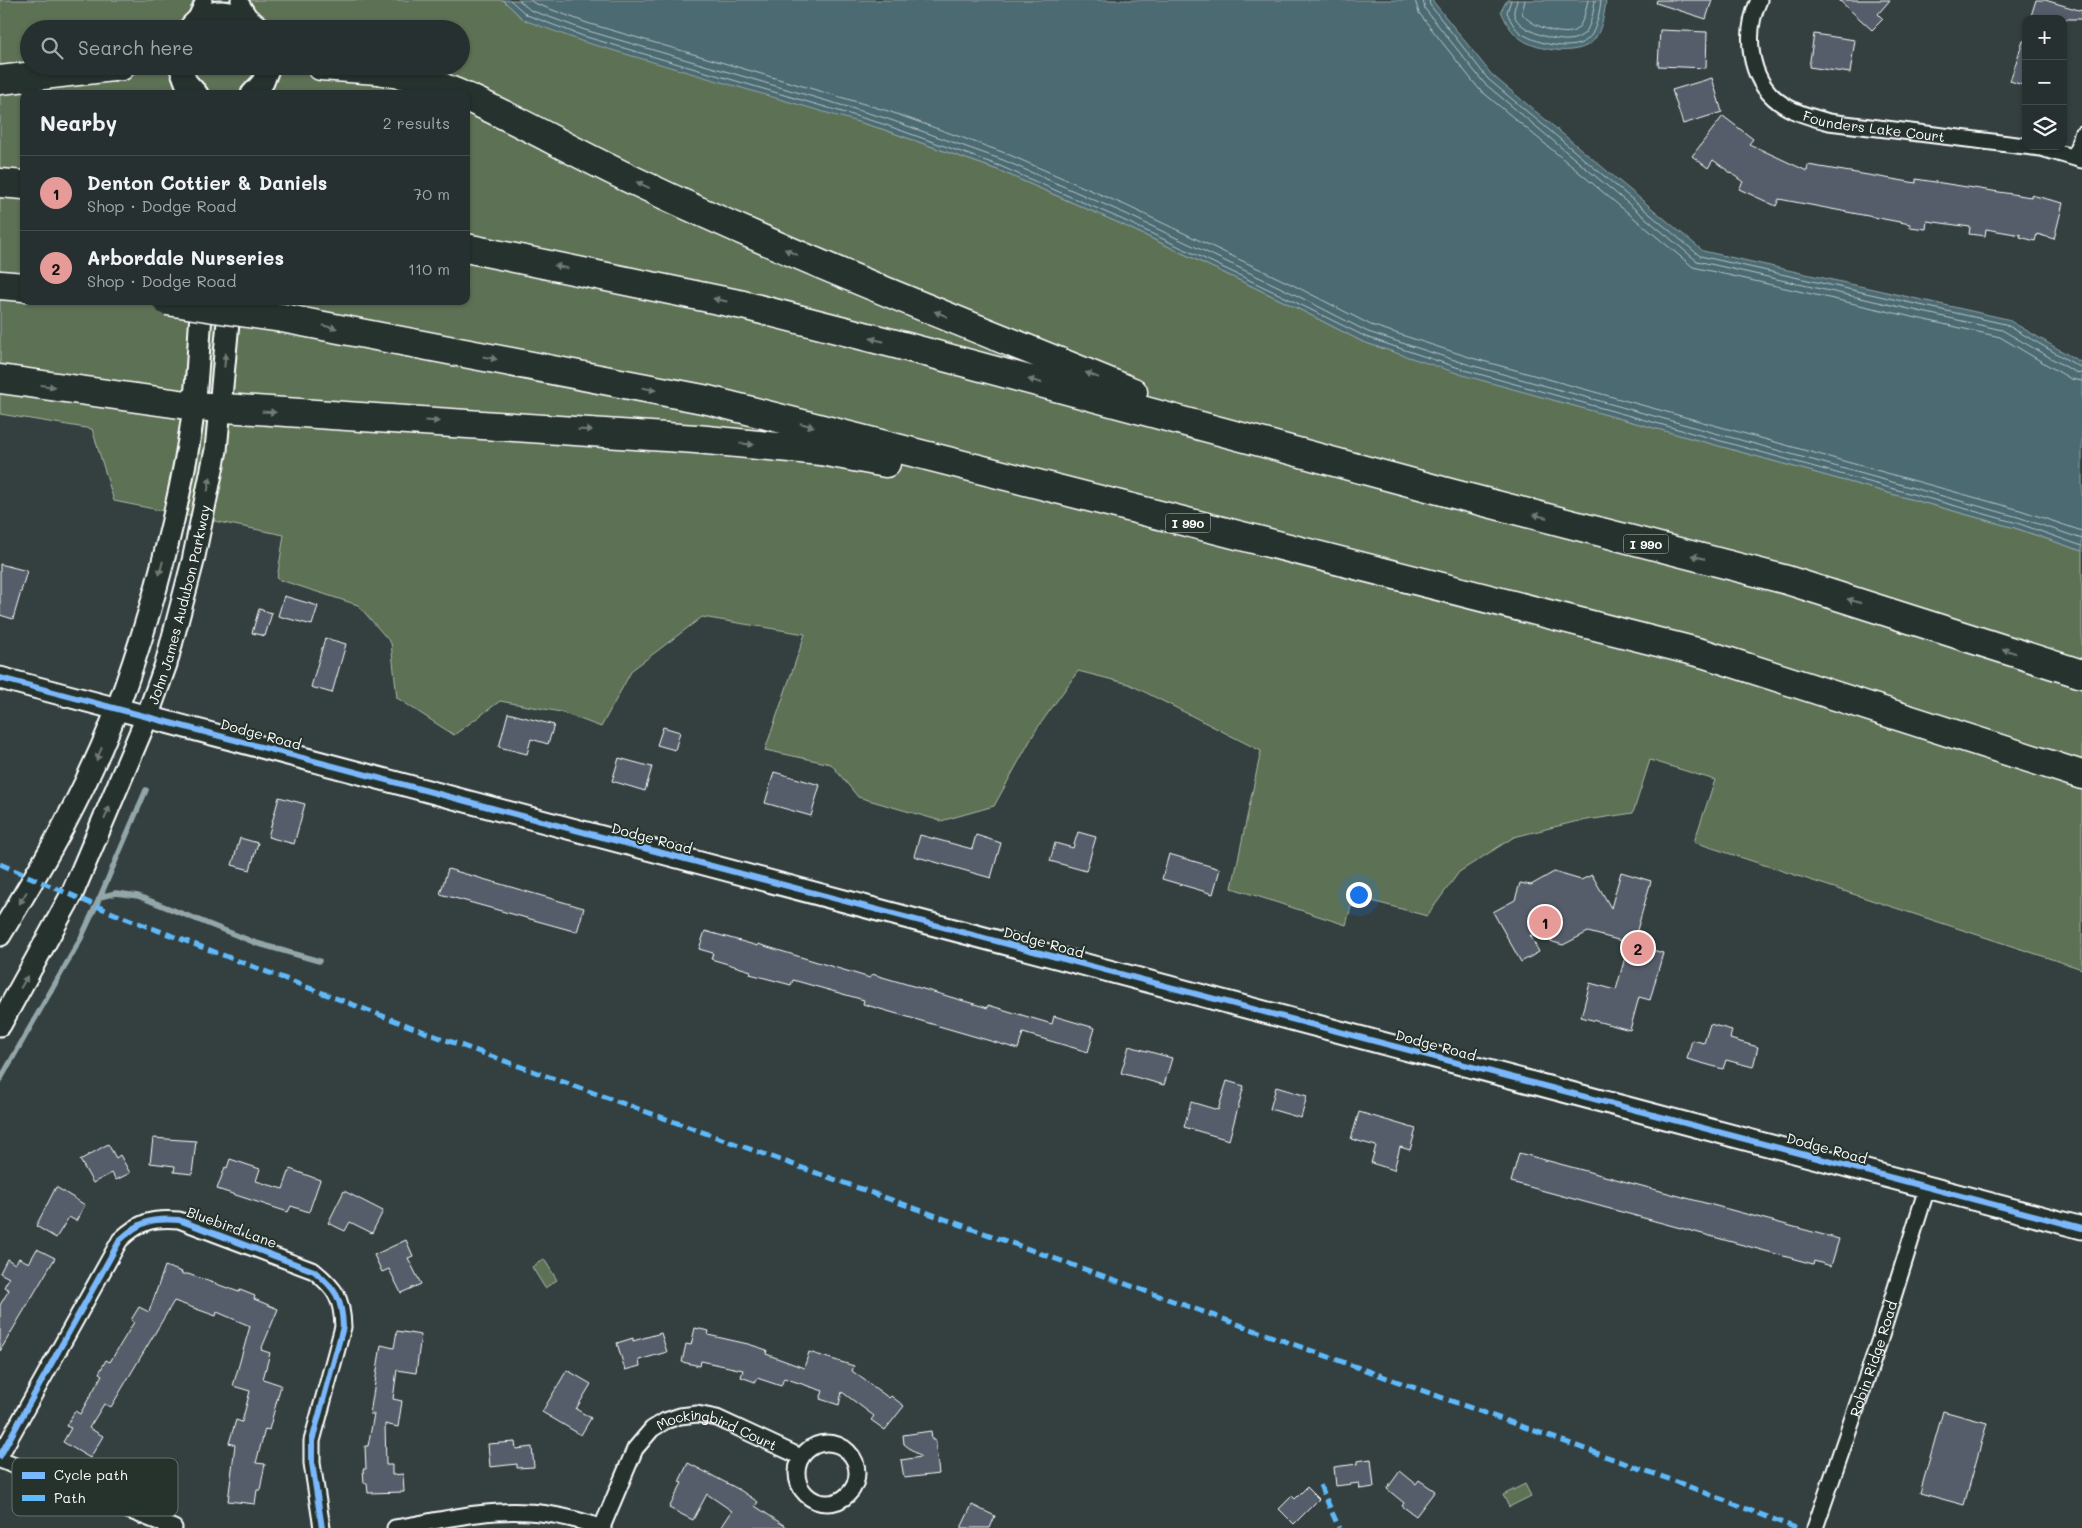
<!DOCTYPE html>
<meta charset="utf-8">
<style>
body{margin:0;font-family:Mali,sans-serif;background:#2f3838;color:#f1f3f6}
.controls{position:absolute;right:15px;top:15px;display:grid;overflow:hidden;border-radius:10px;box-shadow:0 1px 4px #0004}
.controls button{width:45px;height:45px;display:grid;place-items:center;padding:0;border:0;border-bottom:1px solid #434b4c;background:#273030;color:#f1f3f6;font:25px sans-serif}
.you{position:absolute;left:1358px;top:894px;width:18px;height:18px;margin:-12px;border:4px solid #fff;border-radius:50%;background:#1a73e8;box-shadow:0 0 0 8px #1a73e833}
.badge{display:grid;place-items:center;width:32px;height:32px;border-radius:50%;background:#e69b98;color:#111;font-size:16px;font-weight:700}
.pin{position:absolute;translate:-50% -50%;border:2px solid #fff;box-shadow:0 1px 5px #0006}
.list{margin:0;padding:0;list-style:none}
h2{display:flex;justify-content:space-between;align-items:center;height:65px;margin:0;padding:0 20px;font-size:21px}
h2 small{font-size:16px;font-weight:400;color:#a4a9ab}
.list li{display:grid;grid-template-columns:32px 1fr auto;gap:15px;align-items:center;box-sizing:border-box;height:75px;padding:0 20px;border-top:1px solid #434b4c}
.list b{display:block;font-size:19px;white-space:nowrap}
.list p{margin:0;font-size:16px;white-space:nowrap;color:#a4a9ab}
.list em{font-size:16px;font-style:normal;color:#a4a9ab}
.icon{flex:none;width:28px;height:28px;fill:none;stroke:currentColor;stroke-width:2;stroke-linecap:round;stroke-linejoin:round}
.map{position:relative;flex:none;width:2082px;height:1528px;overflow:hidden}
.search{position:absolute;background:#273030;box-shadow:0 1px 4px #0004;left:20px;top:20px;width:450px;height:55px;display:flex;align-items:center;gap:12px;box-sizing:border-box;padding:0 18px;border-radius:28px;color:#a4a9ab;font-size:19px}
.panel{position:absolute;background:#273030;box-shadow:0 1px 4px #0004;left:20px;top:90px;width:450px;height:215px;border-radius:10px}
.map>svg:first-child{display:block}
</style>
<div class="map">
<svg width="2082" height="1528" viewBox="0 0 2082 1528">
<rect width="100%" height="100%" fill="#344040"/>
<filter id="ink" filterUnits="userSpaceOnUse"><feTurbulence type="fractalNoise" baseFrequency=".02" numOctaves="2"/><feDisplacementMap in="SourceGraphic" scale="10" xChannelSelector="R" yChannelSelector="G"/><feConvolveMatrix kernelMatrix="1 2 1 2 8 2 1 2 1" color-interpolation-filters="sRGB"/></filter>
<g filter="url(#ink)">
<path fill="#5d7154" stroke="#aeb8aa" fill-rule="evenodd" d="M 0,0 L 503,0 L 524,20 L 882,129 L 998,170 L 1119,223 L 1285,302 L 1363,342 L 1485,381 L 2015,528 L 2082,551 L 2082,969 L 1694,842 L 1715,780 L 1650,760 L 1633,813 L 1574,822 L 1514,837 L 1459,872 L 1427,916 L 1354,896 L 1346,925 L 1232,888 L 1261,751 L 1129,684 L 1078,671 L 1036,730 L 994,806 L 941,821 L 858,797 L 831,764 L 765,750 L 805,634 L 702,617 L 632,670 L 601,727 L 561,712 L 500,701 L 454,735 L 397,698 L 391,643 L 358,605 L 277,579 L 284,535 L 114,501 L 92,429 L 0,414 ZM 29,29 L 461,29 L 461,66 L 29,66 ZM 24,94 L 466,94 L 466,301 L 24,301 Z
M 544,1259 L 557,1280 L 545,1288 L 532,1267 Z
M 1525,1484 L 1531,1496 L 1509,1507 L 1503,1495 Z"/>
<path fill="#4b6b72" stroke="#93a6aa" d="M 503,0 L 1432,0 L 1492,75 L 1703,251 L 2007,319 L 2082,363 L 2082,551 L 2015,528 L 1466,376 L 1363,342 L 1285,302 L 1119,223 L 998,170 L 882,129 L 581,41 L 524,20 Z
M 1507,0 L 1606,0 C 1605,12 1602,27 1596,37 C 1584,58 1537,51 1521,39 C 1510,31 1506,22 1501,11 Z"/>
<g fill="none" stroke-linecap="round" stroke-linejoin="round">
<path stroke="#b7c4c7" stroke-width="1" d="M 510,0 L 527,15 L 583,36 L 883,124 L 1000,166 L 1121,219 L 1287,298 L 1366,337 L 1468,371 L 2017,523 L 2082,546
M 519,0 L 530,10 L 585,30 L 885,118 L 1003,160 L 1124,213 L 1290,292 L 1368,332 L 1470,365 L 2018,517 L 2082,539
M 530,0 L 534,3 L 587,23 L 888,111 L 1005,153 L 1127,206 L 1293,285 L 1371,325 L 1472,358 L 2020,510 L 2082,531
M 1415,0 L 1419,13 L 1479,89 L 1693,267 L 2000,337 L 2071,379 L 2082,381
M 1423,0 L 1425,9 L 1484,83 L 1697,261 L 2002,330 L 2075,372 L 2082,373
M 1429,0 L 1430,5 L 1488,79 L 1700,256 L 2005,324 L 2078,366 L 2082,367
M 1511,0 L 1507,12 C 1511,22 1516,32 1526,36 C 1543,45 1580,54 1592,34 C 1597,25 1600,11 1601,0
M 1517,0 C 1517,4 1514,7 1514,11 C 1512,29 1554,41 1567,40 C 1574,40 1580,37 1585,33 C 1591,26 1594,9 1595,0
M 1525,0 L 1522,13 C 1528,25 1562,37 1574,31 C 1583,27 1586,9 1588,0"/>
<path stroke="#93a6aa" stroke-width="5.5" d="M 100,897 L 146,790
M 0,1080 L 80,940 L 100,897 L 116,893 L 138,896 L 256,943 L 319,961"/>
</g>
<path fill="#565d6b" stroke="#fff" d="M 1657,0 L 1712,0 L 1706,19 L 1656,3 Z
M 1839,0 L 1890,0 L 1878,14 L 1883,19 L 1872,30 Z
M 2036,0 L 2045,0 L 2082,11 L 2082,19 L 2030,19 Z
M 1660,30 L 1707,32 L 1706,68 L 1658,66 Z
M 1814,34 L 1855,40 L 1850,73 L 1809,67 Z
M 2023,41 L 2026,41 L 2026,86 L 2010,81 Z
M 1712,78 L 1722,112 L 1683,124 L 1672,90 Z
M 1723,116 L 1753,139 L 1749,144 L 1807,171 L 1808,165 L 1916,183 L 1916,179 L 2031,197 L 2031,195 L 2063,203 L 2054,239 L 2037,234 L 2035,241 L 2020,237 L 2021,235 L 1986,229 L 1985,236 L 1969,234 L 1970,227 L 1927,221 L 1926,229 L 1910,227 L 1910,224 L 1779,199 L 1776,206 L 1739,189 L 1743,182 L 1713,160 L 1708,168 L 1692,156 Z
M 0,564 L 27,571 L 13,619 L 0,615 Z
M 284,596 L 318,606 L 312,625 L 278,616 Z
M 259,609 L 272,613 L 265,636 L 252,633 Z
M 325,638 L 346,644 L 332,693 L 311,687 Z
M 508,713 L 554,725 L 548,744 L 531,739 L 527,754 L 499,747 Z
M 663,727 L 680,732 L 675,750 L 657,745 Z
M 619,758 L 652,767 L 645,791 L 612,781 Z
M 774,772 L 820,785 L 811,816 L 765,803 Z
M 279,797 L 305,804 L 294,844 L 268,837 Z
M 1078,832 L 1096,837 L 1086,871 L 1050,861 L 1055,843 L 1073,848 Z
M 920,835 L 972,849 L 976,835 L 1001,843 L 991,878 L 914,856 Z
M 240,838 L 258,843 L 250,870 L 232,865 Z
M 1169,854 L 1220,869 L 1213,894 L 1162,879 Z
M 448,869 L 584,908 L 577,932 L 440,894 Z
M 1554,872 L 1581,880 L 1592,875 L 1611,908 L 1621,872 L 1651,881 L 1633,944 L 1588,932 L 1563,945 L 1530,935 L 1539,952 L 1521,962 L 1493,912 L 1515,900 L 1520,883 L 1531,885 Z
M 705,931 L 758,946 L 758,944 L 870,978 L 872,974 L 988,1008 L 988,1005 L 1052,1024 L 1054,1016 L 1095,1028 L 1088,1052 L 1023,1033 L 1018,1049 L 863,1004 L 864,1000 L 793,980 L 791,985 L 750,974 L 751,971 L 711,959 L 713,953 L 699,949 Z
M 1629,943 L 1663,953 L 1650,1000 L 1639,997 L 1630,1030 L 1581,1017 L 1590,983 L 1616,990 Z
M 1710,1024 L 1732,1030 L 1730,1039 L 1758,1047 L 1753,1067 L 1726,1060 L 1723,1069 L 1687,1059 L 1692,1040 L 1704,1043 Z
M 1129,1046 L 1172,1058 L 1164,1085 L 1121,1073 Z
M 1227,1081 L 1244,1086 L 1229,1140 L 1184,1127 L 1191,1102 L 1218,1110 Z
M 1276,1087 L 1307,1096 L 1301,1118 L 1270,1109 Z
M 1359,1112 L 1416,1129 L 1410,1150 L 1400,1147 L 1394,1170 L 1371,1163 L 1376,1146 L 1351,1139 Z
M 153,1138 L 196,1141 L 192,1174 L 174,1172 L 175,1166 L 150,1163 Z
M 108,1144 L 116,1158 L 120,1155 L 130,1173 L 116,1180 L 112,1173 L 93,1183 L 80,1160 Z
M 1519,1153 L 1839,1239 L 1831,1266 L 1814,1261 L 1813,1264 L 1511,1182 Z
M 230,1159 L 260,1169 L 256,1181 L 283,1189 L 290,1169 L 320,1180 L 309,1212 L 291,1206 L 288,1212 L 217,1189 L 225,1167 L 227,1168 Z
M 56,1187 L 85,1205 L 76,1221 L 69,1217 L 56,1238 L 36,1226 Z
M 344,1191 L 383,1211 L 372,1233 L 350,1222 L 345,1231 L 328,1223 Z
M 406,1240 L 413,1256 L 408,1258 L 421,1284 L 401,1293 L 389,1269 L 382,1272 L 374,1255 Z
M 37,1249 L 55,1258 L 0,1351 L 0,1305 L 9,1290 L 4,1287 L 9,1278 L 0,1273 L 7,1259 L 15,1264 L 19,1258 L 29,1263 Z
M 165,1266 L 182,1272 L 181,1274 L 188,1274 L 239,1292 L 240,1290 L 255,1296 L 254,1299 L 278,1309 L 261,1350 L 270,1353 L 263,1379 L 281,1385 L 269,1430 L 265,1429 L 256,1463 L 265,1464 L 260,1490 L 257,1490 L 255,1504 L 228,1501 L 235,1445 L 229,1443 L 236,1420 L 242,1422 L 250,1391 L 233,1386 L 250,1326 L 217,1312 L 216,1316 L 174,1301 L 111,1407 L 104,1404 L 89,1428 L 103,1436 L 90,1458 L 63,1442 L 71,1428 L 66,1426 L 75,1411 L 80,1414 L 102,1375 L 99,1373 L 106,1360 L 110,1362 L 134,1322 L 131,1320 L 139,1307 L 149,1312 Z
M 695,1328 L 709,1331 L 708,1335 L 748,1344 L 767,1350 L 766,1354 L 804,1368 L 809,1352 L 854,1366 L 852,1371 L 889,1398 L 891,1396 L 904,1406 L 885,1430 L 871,1420 L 874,1416 L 842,1392 L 839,1405 L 820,1399 L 823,1391 L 784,1378 L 781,1386 L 757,1378 L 755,1382 L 741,1377 L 743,1370 L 701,1361 L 700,1366 L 682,1362 L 686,1344 L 691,1345 Z
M 397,1331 L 421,1335 L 416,1373 L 397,1370 L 393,1399 L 402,1401 L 398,1427 L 385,1424 L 386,1465 L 392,1465 L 392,1475 L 403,1474 L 404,1492 L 368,1493 L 367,1483 L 364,1483 L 363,1469 L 366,1469 L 365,1446 L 368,1446 L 374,1414 L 370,1414 L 381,1345 L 394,1348 Z
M 661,1333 L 667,1352 L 639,1360 L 640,1366 L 625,1370 L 617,1343 L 633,1338 L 633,1341 Z
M 567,1370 L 591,1384 L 576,1409 L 591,1418 L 581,1435 L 542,1412 Z
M 1943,1411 L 1987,1423 L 1964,1505 L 1920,1493 Z
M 931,1431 L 932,1440 L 935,1440 L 939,1474 L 904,1478 L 901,1460 L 921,1457 L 904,1444 L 903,1435 Z
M 515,1442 L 516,1449 L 532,1447 L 534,1467 L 517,1468 L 517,1464 L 490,1467 L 488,1444 Z
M 1371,1459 L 1374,1487 L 1360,1489 L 1359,1483 L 1336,1486 L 1334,1467 L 1357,1464 L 1357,1461 Z
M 688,1463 L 740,1490 L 758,1502 L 755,1506 L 788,1528 L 721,1528 L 732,1511 L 707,1494 L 693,1520 L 669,1508 L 682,1483 L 679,1482 Z
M 1400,1471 L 1416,1484 L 1419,1480 L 1435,1491 L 1416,1516 L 1402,1506 L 1404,1503 L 1387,1489 Z
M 1307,1487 L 1319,1499 L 1294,1524 L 1279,1509 L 1292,1496 L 1295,1499 Z
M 972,1505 L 995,1516 L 990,1528 L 961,1528 Z"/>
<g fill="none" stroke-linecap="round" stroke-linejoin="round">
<g stroke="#fff" stroke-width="19">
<g id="street">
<path d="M 239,0 L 252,21"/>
<path id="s1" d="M 1759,0 C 1744,32 1748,79 1779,102 C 1794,113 1812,117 1829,122 L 2041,148 L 2082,160"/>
<path d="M 193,24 L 204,0"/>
<path d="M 2075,157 L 2082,134"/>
<circle cx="827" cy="1473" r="30"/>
<path d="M 0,1456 L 120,1240 C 140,1221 152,1218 179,1220 L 314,1271 C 336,1289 342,1298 343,1327 L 312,1441 L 312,1463 L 322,1528"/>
<path d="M 0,1460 L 174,1528"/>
<path id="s2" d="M 602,1527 L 635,1449 L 652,1429 L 665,1421 L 680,1416 L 697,1414 L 717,1418 L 801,1457"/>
<path d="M 395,1528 C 438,1521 484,1509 528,1512 C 553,1513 579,1520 603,1528"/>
<path id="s3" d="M 1815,1528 L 1879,1342 L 1927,1188"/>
</g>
</g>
<g stroke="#fff" stroke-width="25">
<g id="secondary">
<path d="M 189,29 C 207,4 241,9 260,29"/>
<path d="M 180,66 L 186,82 L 197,94"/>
<path d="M 252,94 L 263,82 L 269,66"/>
<path d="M 0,678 L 2082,1228"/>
<path d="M 0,935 C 33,880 67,825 93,766 C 120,709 139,649 156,588 C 172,529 186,468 194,407 C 198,372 199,336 202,301"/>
<path id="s4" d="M 0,1025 L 72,894 L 147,717 L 166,664 L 193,561 L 216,450 L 230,301"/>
</g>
</g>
<g stroke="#fff" stroke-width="31">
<path id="highway" d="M 321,66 L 378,70 L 416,77 L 459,94
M 0,80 L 121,66
M 466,97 C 525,123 580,156 639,183 C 800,260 968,324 1133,392
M 0,183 L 24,185
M 466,248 L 743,305 L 907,347 L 1450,493 L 1787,580 L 2082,674
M 0,285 L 24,287
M 282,318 L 708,400 L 1705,654 L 2082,775
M 0,379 L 194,406 L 696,439 L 821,451 L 886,463"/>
</g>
<use href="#street" stroke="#26332d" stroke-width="15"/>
<use href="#secondary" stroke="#26332d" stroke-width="21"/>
<use href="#highway" stroke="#26332d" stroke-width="28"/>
<g stroke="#fff" stroke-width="31" stroke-linecap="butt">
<path id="highway-bridge" d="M 167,301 L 282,318"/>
</g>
<use href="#highway-bridge" stroke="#26332d" stroke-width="28"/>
<path stroke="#60bafa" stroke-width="5" stroke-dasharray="10 5" stroke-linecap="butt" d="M 0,864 L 115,914 L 438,1037 L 1677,1482 L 1796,1528
M 1320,1485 L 1339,1528"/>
<g stroke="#26332d" stroke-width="9">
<path id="cycleway" d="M 0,678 L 2082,1228
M 0,1456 L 120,1240 C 140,1221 152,1218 179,1220 L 314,1271 C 336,1289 342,1298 343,1327 L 312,1441 L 312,1463 L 322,1528"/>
</g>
<use href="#cycleway" stroke="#7ab7fb" stroke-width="6"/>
</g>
<defs><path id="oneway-solid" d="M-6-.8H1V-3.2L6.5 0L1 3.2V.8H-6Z" transform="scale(1.25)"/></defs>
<g fill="#727a76">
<use href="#oneway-solid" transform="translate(643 185) rotate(-155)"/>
<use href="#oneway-solid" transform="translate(791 252) rotate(-156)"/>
<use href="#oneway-solid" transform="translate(561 267) rotate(-169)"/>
<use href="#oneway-solid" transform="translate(720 300) rotate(-168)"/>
<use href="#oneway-solid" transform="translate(941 314) rotate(-158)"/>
<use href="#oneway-solid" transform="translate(330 327) rotate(11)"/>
<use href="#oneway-solid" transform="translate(877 340) rotate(-166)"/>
<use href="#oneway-solid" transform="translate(490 358) rotate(11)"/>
<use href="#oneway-solid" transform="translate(225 360) rotate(-85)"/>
<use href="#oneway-solid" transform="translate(1092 375) rotate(-158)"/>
<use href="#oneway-solid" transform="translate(1035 381) rotate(-165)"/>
<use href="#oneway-solid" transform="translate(48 386) rotate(8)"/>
<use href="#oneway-solid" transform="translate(649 389) rotate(11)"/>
<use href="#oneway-solid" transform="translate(269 412) rotate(4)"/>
<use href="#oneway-solid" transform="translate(432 421) rotate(3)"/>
<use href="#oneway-solid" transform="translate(807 425) rotate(14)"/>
<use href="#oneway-solid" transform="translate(585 430) rotate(4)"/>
<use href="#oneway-solid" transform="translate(747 444) rotate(6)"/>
<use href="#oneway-solid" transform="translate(209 484) rotate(-79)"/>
<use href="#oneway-solid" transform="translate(1540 516) rotate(-165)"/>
<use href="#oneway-solid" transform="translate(1698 557) rotate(-165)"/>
<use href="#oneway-solid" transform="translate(161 568) rotate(105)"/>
<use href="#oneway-solid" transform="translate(1854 601) rotate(-162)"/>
<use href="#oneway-solid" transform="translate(2009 651) rotate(-162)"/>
<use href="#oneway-solid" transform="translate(99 754) rotate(113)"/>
<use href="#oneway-solid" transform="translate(107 813) rotate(-68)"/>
<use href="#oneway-solid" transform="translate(23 898) rotate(121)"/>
<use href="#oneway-solid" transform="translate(24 982) rotate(-61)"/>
</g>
</g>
<g text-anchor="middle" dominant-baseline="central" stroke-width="4" stroke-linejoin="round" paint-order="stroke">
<g fill="#26332d" stroke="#bec2c0" stroke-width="1">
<rect x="1165.5" y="513.5" width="45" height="19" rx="4"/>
<rect x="1623.5" y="534.5" width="45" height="19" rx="4"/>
</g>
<g font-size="12" font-weight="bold" fill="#fff">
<text x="1188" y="523">I 990</text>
<text x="1646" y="544">I 990</text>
</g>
<g font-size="14" fill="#fff" stroke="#26332d">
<text stroke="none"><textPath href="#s1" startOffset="211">Founders Lake Court</textPath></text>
<text stroke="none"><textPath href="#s4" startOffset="459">John James Audubon Parkway</textPath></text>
<text transform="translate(261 734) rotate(15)">Dodge Road</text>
<text transform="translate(652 838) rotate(15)">Dodge Road</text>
<text transform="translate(1044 942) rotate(15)">Dodge Road</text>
<text transform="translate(1436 1045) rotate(15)">Dodge Road</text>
<text transform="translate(1827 1148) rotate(15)">Dodge Road</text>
<text transform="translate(232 1227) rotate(20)">Bluebird Lane</text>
<text stroke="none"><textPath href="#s3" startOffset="179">Robin Ridge Road</textPath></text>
<text stroke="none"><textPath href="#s2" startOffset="181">Mockingbird Court</textPath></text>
</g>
</g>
<rect x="12" y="1458" width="166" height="58" rx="8" fill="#26332d" stroke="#67706c" stroke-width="1"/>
<rect x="22" y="1472" width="23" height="7" fill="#7ab7fb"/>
<rect x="22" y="1495" width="23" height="6" fill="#60bafa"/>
<g font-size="14" fill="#fff">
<text x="54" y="1480">Cycle path</text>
<text x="54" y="1503">Path</text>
</g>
</svg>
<div class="controls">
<button>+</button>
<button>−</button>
<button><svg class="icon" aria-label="layers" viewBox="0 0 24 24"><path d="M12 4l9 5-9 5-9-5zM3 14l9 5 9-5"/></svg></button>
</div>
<div class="you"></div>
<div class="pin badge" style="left:1545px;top:922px">1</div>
<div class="pin badge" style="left:1638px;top:948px">2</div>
<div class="search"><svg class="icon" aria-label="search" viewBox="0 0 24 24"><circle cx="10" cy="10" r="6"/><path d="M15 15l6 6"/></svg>Search here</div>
<section class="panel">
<h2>Nearby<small>2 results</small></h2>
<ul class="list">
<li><span class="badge">1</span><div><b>Denton Cottier &amp; Daniels</b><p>Shop · Dodge Road</p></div><em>70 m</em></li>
<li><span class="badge">2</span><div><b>Arbordale Nurseries</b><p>Shop · Dodge Road</p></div><em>110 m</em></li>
</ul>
</section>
</div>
